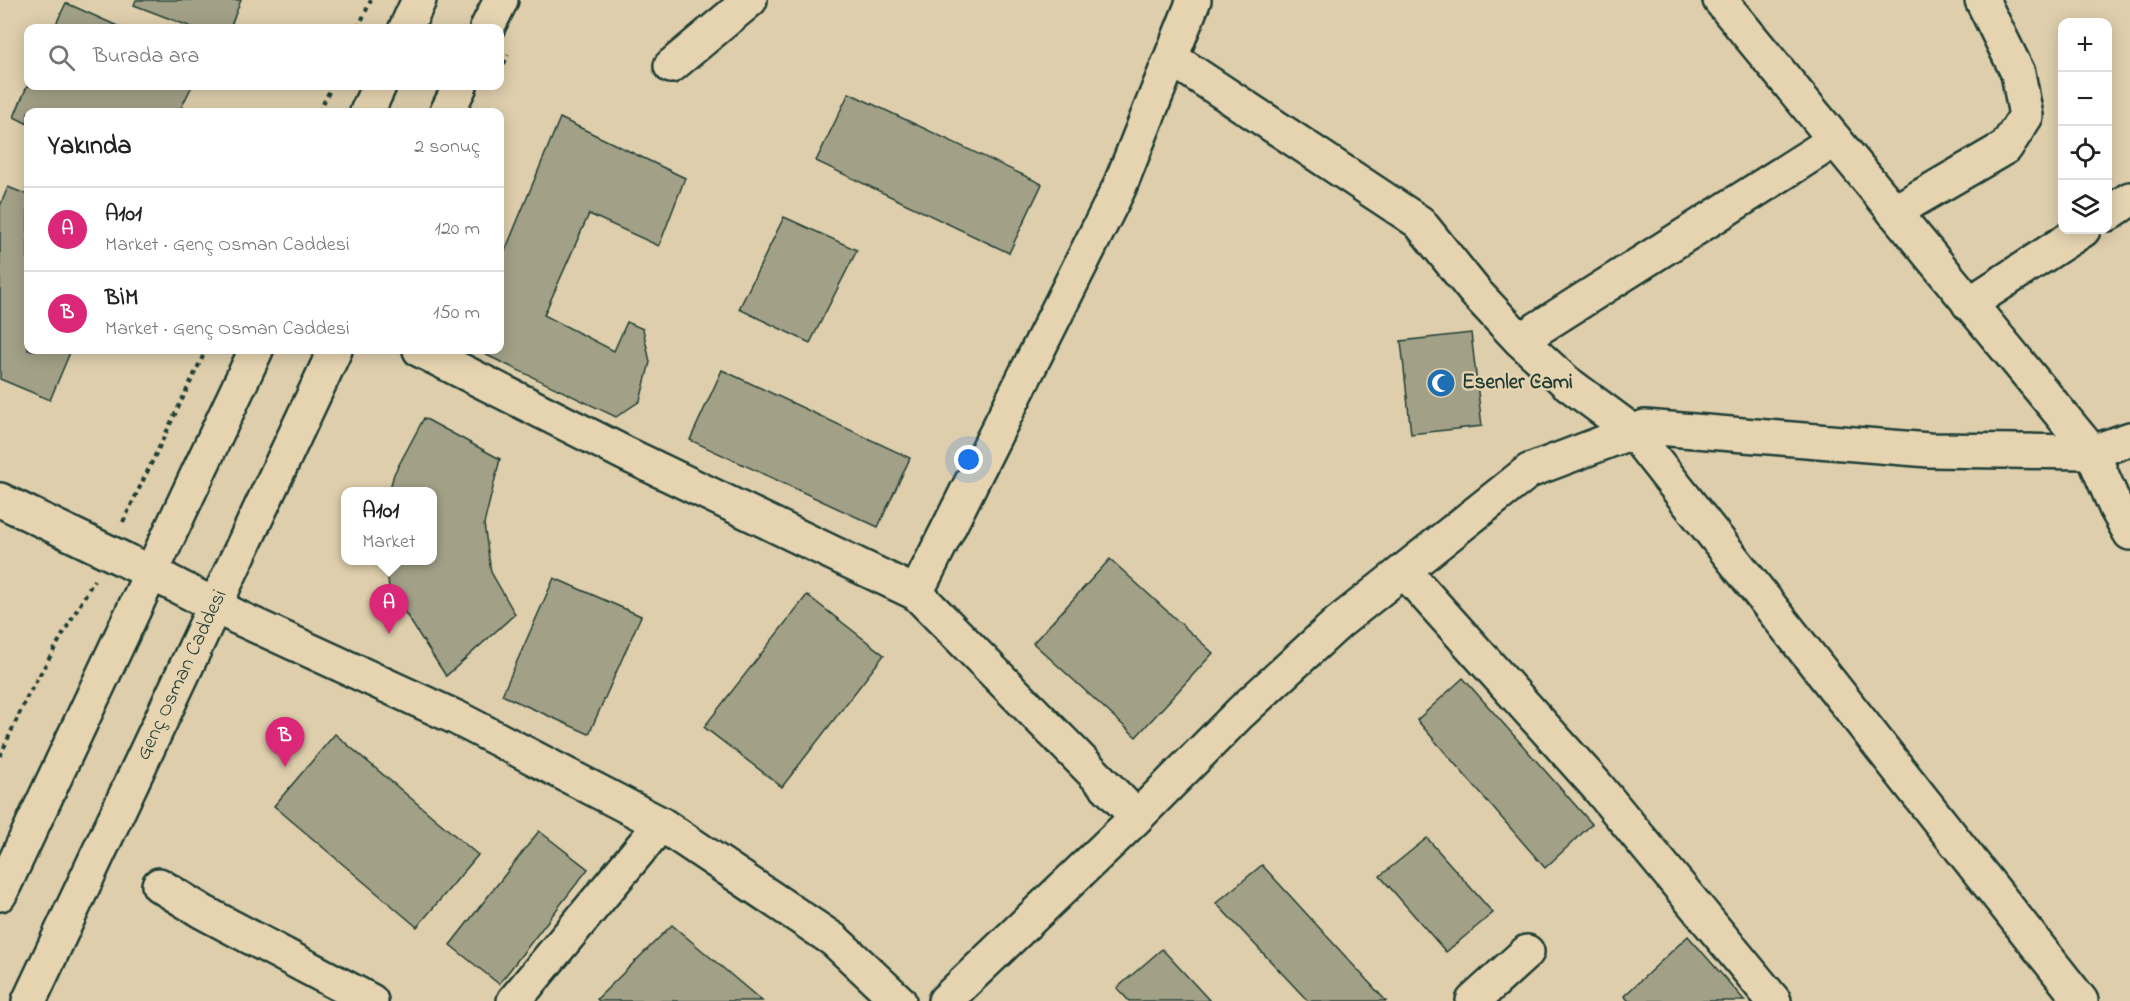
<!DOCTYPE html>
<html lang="tr">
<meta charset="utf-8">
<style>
body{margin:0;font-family:"Indie Flower",sans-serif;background:#f2f2f2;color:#222}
.controls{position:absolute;right:18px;top:18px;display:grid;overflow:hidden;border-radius:12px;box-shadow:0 3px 15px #0003}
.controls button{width:54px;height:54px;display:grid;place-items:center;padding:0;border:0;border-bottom:2px solid #e0e0e0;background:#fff;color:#222;font:30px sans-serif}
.you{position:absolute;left:969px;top:460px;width:21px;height:21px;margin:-15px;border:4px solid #fff;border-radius:50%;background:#1a73e8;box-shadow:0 0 0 9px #1a73e833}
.badge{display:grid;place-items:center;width:39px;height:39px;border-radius:50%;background:#db2777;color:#fff;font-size:20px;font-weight:700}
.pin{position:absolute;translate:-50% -50px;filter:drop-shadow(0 2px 3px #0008)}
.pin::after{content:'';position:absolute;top:32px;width:21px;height:18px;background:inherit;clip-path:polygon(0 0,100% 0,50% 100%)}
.popup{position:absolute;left:341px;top:487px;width:96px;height:78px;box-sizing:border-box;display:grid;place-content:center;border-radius:12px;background:#fff;filter:drop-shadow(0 2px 4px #0005);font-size:20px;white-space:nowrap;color:#767676}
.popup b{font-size:22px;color:#222}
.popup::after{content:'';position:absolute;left:50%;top:100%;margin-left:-12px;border:12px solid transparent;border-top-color:#fff}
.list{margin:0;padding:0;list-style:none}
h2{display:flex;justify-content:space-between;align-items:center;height:78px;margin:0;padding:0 24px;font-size:26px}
h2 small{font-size:20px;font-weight:400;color:#767676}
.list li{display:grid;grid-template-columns:39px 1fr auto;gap:18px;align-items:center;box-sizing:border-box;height:84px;padding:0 24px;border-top:2px solid #e0e0e0}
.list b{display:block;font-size:22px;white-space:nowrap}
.list p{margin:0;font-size:20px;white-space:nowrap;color:#767676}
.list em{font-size:20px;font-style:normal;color:#767676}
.icon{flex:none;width:33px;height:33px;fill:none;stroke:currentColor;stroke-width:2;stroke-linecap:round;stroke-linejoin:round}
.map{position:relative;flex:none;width:2130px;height:1001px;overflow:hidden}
.search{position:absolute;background:#fff;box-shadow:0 3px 15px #0003;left:24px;top:24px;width:480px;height:66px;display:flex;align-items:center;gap:15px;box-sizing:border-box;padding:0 21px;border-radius:12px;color:#767676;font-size:22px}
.panel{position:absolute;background:#fff;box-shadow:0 3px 15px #0003;left:24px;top:108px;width:480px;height:246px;border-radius:12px}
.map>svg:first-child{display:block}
</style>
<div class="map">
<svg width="2130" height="1001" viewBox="0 0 2130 1001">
<rect width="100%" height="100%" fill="#deceac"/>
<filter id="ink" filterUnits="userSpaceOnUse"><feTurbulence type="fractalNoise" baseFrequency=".0167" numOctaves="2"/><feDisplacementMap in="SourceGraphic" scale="12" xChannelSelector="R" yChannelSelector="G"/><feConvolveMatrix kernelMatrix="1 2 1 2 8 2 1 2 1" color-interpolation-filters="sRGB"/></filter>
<g filter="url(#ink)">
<path fill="#a2a187" stroke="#1f3d34" stroke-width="1.5" d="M 136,0 L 241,0 L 230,28 L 194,28 L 134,5 Z
M 66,3 L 122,28 L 54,28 Z
M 28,84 L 28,86 L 192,86 L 179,112 L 28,112 L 28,124 L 14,117 Z
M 849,93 L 1042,184 L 1009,253 L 816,161 Z
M 560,118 L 685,178 L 659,246 L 589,214 L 544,315 L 614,351 L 627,322 L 643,329 L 650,362 L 640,401 L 616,417 L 476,350 L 500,350 L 500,263 Z
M 8,187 L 28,195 L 28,350 L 71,350 L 50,400 L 0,379 L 0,206 Z
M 784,217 L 857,250 L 810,343 L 739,309 Z
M 1471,333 L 1482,426 L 1411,434 L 1401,341 Z
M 722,370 L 910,458 L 878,527 L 690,440 Z
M 424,418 L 500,459 L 484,524 L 491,572 L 515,614 L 446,676 L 389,588 L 386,560 L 432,560 L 432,492 L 389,492 L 394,474 Z
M 1110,559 L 1213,653 L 1136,737 L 1033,643 Z
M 554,578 L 641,616 L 589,734 L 502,695 Z
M 807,595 L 884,655 L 782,787 L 704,727 Z
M 1463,678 L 1592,824 L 1545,868 L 1417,720 Z
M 335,734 L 478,855 L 417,927 L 274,806 Z
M 539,831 L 588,869 L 499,984 L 450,945 Z
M 1427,838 L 1493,913 L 1446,952 L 1380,876 Z
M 1262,865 L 1386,1001 L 1308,1001 L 1216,903 Z
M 672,925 L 762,1001 L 599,1001 L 597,999 Z
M 1688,936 L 1745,1001 L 1629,1001 L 1624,996 Z
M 1162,949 L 1210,1001 L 1129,1001 L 1117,988 Z"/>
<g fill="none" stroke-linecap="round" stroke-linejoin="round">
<g stroke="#1f3d34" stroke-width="38">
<path id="minor" d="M 1171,58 L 1419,222 L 1476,293 L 1520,340 L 1566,382 L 1632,431 L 2081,1001
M 671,66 L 750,0
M 1894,212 L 2006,147 L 2026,116 L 2018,73 L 1982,0
M 2108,214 L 2130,199
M 1969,304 L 2083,230
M 1520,340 L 1835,140
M 420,350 L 626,454 L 916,593 L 1137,817
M 0,500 L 152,573 L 239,618 L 457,718 L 661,824 L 834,940 L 899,1001
M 1405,572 L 1596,785 L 1774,1001
M 916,593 L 1119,188 L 1194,0
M 159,885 L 203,912 L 371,1001
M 514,1001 L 661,824
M 945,1001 L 1137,817 L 1240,713 L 1338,623 L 1529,471 L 1645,427 L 1929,450 L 2092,452 L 2130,439
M 1473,1001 L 1527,952"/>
</g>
<g stroke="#1f3d34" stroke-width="38">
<path id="tertiary" d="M 1720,0 L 2092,452 L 2116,508 L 2130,533"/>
</g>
<g stroke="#1f3d34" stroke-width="38">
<g id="secondary">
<path d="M 406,28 L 419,0"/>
<path d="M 487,28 L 501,0"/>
<path d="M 367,112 L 379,86"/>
<path d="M 447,112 L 460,86"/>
<path d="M 0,894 L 256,350"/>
<path id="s1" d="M 29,1001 L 335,350"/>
</g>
</g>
<path stroke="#1f3d34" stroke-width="4" stroke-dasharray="4.5 4.5" stroke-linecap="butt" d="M 358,28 L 371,0
M 500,72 L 508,55
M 319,112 L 332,86
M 123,522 L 206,350
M 0,756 L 27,697 L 94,580"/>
<use href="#minor" stroke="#e6d4b1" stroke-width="33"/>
<use href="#tertiary" stroke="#e6d4b1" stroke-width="33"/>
<use href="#secondary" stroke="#e6d4b1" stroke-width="33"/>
</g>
</g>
<defs>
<g id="mosque-disc" transform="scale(1.5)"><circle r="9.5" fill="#1f6fb2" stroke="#e6d4b1"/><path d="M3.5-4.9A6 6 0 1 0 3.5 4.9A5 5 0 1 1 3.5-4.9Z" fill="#fff"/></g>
</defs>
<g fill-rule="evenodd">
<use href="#mosque-disc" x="1441" y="383"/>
</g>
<g text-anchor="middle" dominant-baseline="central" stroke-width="4.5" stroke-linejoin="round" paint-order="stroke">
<g font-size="21" font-weight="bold" fill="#1f3d34" stroke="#e6d4b1" text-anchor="start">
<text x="1462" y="383">Esenler Cami</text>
</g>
<g font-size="21" fill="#1f3d34" stroke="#e6d4b1">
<text stroke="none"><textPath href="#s1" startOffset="360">Genç Osman Caddesi</textPath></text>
</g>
</g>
</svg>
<div class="controls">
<button>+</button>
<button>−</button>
<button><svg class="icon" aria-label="locate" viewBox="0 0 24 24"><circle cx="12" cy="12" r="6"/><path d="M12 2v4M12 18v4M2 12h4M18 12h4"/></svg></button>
<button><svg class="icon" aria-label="layers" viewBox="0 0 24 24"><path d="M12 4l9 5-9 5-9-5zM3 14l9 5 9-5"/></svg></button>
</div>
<div class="you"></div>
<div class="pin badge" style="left:389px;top:634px">A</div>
<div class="popup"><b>A101</b>Market</div>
<div class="pin badge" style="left:285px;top:767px">B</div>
<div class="search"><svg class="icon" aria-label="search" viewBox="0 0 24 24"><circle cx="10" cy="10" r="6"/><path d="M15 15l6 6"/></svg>Burada ara</div>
<section class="panel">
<h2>Yakında<small>2 sonuç</small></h2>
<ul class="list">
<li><span class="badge">A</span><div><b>A101</b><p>Market · Genç Osman Caddesi</p></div><em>120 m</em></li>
<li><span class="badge">B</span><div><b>BİM</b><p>Market · Genç Osman Caddesi</p></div><em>150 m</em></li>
</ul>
</section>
</div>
